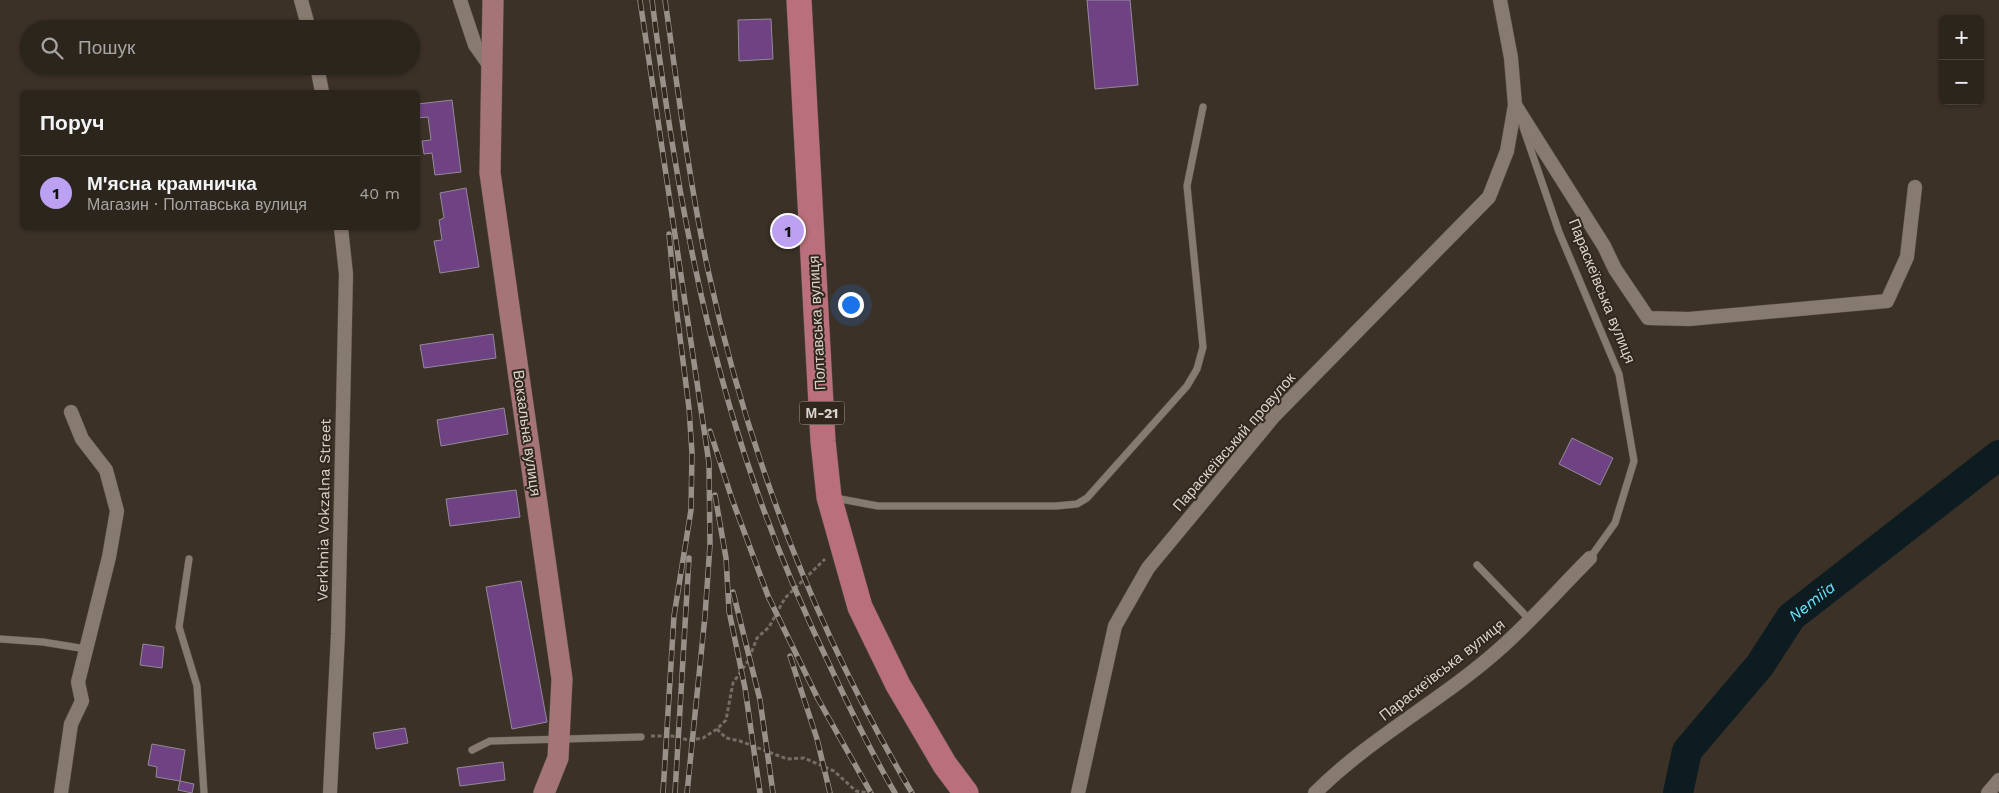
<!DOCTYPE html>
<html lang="uk">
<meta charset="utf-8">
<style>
body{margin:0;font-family:"Work Sans",sans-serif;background:#342d25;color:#f1f3f6}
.controls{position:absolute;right:15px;top:15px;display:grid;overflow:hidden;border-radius:8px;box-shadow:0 1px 4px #0004}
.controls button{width:45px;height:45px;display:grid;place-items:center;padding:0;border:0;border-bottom:1px solid #48423b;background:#2c251c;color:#f1f3f6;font:25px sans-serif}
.you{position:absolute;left:850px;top:304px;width:18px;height:18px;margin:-12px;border:4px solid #fff;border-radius:50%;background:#1a73e8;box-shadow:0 0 0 8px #1a73e833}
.badge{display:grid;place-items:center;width:32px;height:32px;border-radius:50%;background:#bca0f2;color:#111;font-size:16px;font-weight:700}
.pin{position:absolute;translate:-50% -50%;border:2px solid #fff;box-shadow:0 1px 5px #0006}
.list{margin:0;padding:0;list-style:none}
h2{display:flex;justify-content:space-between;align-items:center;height:65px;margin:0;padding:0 20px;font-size:21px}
h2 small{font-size:16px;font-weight:400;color:#a6a5a3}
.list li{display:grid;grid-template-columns:32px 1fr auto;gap:15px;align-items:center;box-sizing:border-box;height:75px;padding:0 20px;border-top:1px solid #48423b}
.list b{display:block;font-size:19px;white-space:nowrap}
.list p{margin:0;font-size:16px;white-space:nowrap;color:#a6a5a3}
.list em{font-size:16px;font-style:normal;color:#a6a5a3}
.icon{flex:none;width:28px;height:28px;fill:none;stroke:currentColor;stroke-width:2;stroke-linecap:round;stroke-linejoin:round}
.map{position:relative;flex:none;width:1999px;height:793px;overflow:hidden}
.search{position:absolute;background:#2c251c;box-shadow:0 1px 4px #0004;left:20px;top:20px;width:400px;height:55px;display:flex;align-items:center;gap:12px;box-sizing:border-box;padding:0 18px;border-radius:28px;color:#a6a5a3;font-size:19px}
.panel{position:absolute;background:#2c251c;box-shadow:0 1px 4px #0004;left:20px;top:90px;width:400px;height:140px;border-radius:8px}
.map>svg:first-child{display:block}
</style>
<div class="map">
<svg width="1999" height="793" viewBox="0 0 1999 793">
<rect width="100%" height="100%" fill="#3b3126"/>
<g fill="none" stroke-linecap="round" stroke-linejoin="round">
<path stroke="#0d1c20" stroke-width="30" id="s1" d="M 1678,793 L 1687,751 L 1760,665 L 1791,617 L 1999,455"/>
</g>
<path fill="#6e4283" stroke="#938a99" d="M 1087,0 L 1130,0 L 1138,85 L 1095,89 Z
M 771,19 L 773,59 L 739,61 L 738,20 Z
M 452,100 L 461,172 L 435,175 L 432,153 L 424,154 L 422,141 L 431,140 L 428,117 L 418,118 L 418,104 Z
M 466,188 L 479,267 L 440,273 L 434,241 L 442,240 L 439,220 L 444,218 L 440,193 Z
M 493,334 L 496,358 L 424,368 L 420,345 Z
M 504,408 L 508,434 L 441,446 L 437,420 Z
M 1572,438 L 1613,458 L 1600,485 L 1559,464 Z
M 516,490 L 520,517 L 450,526 L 446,499 Z
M 521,581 L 547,722 L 512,729 L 486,587 Z
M 143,644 L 164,647 L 162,668 L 140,665 Z
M 405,728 L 408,743 L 376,749 L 373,733 Z
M 152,744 L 185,750 L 180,781 L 156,777 L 157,767 L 148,765 Z
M 503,762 L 505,780 L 460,786 L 457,768 Z
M 180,781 L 194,784 L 192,793 L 178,790 Z"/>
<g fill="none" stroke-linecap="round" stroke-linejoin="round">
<g stroke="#564d44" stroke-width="8">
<path id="lane" d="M 140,71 L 162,71 L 176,66
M 1523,127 L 1559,232 L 1619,374 L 1634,461 L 1615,523 L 1590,558
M 835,498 L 878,506 L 1056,506 L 1077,504 L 1087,498 L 1187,386 L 1197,369 L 1203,347 L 1187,186 L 1203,107
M 189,559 L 179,627 L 197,686 L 204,793
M 1477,565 L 1529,619
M 0,639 L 43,642 L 86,649
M 472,750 L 490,741 L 641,737"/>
</g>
<g stroke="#564d44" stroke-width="15">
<path id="street" d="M 301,0 L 309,29
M 460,0 L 475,45 L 492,69
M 317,66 L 322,92
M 1515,105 L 1604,246 L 1615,269 L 1648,318 L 1689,319 L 1887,301 L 1907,257 L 1915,187
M 61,793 L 71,724 L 82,701 L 78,682 L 109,557 L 117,511 L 106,470 L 82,439 L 71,412
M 330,793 L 338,634 L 346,274 L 341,228
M 1078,793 L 1115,626 L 1148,568 L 1274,416 L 1489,197 L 1507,151 L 1515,105 L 1511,58 L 1500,0
M 1315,793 C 1372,736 1445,699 1504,645 C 1534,618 1561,587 1590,558
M 1988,793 L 1999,780"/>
</g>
<g stroke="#564d44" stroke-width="22">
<path id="primary" d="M 493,0 L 490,173 L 562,679 L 558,758 L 544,793"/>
</g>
<g stroke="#564d44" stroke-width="26">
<path id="highway" d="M 799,0 L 823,441 L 829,497 L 860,607 L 898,685 L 945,765 L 966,793"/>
</g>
<path stroke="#766d64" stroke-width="3" stroke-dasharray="4 2.5" stroke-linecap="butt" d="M 717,729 L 726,738 L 740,741 L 787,759 L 804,758 L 834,771 L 856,791 L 869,793
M 651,736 L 672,736 L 688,740 L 703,738 L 717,729 L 726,720 L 733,683 L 748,661 L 757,638 L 769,627 L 785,598 L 825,559"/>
<use href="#lane" stroke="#877a6f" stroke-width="7"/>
<use href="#street" stroke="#877a6f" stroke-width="14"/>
<use href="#primary" stroke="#a57477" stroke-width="21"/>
<use href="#highway" stroke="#b9707c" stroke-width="25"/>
<g stroke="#999189" stroke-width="5.5">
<path id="rail" d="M 640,0 L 709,463 L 710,545 L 705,616 L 687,793
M 652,0 C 669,136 691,273 729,404 C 755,494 789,581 830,666 C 850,709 871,752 895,793
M 665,0 C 678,90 689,181 708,270 C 748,454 816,631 912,793
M 710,431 L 732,499 L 768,596 L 818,699 L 871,793
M 715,495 L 726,558 L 729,611 L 745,688 L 760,793
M 733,592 L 760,700 L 773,793
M 790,656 L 817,739 L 830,793
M 663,793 L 674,616 L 691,510 L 692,453 L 689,408 L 675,298 L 669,234
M 675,793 L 689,558"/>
</g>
<use href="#rail" stroke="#31271d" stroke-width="4" stroke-dasharray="11" stroke-linecap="butt"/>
</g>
<g text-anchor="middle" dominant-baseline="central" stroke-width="4" stroke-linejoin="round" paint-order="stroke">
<rect fill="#31271d" stroke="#a8a099" stroke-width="1" x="799.5" y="401.5" width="45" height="23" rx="4"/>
<g font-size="14" font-weight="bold" fill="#dbd4ce">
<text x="822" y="413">М-21</text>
</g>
<g font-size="15" fill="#dbd4ce" stroke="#31271d">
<text transform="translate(1602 291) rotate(68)">Параскеївська вулиця</text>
<text transform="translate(817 323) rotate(-93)">Полтавська вулиця</text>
<text transform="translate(527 433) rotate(82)">Вокзальна вулиця</text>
<text transform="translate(1234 442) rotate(-49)">Параскеївський провулок</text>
<text transform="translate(324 510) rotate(-89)">Verkhnia Vokzalna Street</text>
<text transform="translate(1442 670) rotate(-38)">Параскеївська вулиця</text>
</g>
<g font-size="16" font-style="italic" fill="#69e4fc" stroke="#31271d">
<text stroke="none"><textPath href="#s1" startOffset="239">Nemiia</textPath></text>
</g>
</g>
</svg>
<div class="controls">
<button>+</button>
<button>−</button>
</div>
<div class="you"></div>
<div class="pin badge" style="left:788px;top:231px">1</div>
<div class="search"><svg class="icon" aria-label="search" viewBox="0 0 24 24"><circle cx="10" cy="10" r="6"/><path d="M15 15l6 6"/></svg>Пошук</div>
<section class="panel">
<h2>Поруч<small></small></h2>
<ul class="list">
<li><span class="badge">1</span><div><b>М'ясна крамничка</b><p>Магазин · Полтавська вулиця</p></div><em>40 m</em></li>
</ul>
</section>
</div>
